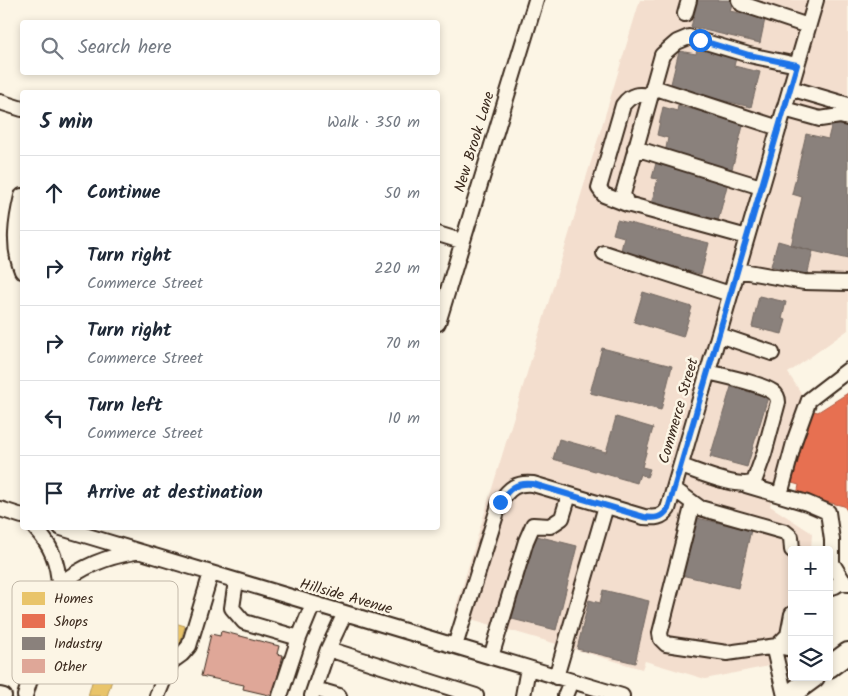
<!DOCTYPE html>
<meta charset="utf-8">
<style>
body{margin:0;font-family:Kalam,sans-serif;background:#f6f6f7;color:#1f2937}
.controls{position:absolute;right:15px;bottom:15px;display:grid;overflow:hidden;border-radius:5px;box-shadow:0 2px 8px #0003}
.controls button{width:45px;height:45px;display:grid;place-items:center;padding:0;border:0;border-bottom:1px solid #e0e1e3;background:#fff;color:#1f2937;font:25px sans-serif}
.stop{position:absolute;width:15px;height:15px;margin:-11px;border:4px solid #1a73e8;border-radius:50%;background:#fff}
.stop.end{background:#1a73e8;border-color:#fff;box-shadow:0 1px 5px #0008}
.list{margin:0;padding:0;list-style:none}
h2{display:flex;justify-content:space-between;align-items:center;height:65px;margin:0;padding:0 20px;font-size:21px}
h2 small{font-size:16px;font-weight:400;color:#747a83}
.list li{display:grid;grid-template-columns:32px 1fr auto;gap:15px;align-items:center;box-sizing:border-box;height:75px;padding:0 20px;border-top:1px solid #e0e1e3}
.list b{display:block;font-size:19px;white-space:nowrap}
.list p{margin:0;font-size:16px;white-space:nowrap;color:#747a83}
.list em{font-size:16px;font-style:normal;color:#747a83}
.icon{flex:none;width:28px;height:28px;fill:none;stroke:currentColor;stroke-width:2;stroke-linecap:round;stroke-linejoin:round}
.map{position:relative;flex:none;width:848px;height:696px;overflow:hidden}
.search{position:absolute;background:#fff;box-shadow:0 2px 8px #0003;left:20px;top:20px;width:420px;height:55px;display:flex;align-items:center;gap:12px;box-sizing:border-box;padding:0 18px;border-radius:5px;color:#747a83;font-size:19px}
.panel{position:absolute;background:#fff;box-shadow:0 2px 8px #0003;left:20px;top:90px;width:420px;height:440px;border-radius:5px}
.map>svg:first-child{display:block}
</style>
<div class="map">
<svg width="848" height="696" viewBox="0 0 848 696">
<rect width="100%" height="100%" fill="#fcf5e5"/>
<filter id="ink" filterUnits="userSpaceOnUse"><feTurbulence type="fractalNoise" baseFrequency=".02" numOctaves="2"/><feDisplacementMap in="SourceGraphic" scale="10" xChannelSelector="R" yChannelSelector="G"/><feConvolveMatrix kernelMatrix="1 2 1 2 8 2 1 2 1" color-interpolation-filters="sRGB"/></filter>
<g filter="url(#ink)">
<path fill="#f3dece" d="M 640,0 L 848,0 L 848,330 L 788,373 L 805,399 L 770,506 L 812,533 L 811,550 L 792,550 L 792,656 L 769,666 L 705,679 L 645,661 L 642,669 L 635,667 L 454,614 Z"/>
<path fill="#e9c46a" stroke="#b59653" d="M 148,615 L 185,626 L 180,644 L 151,635 L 147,650 L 117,641 L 106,675 L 113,677 L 107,696 L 88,696 L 95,672 L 89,671 L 100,635 L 110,638 L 115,622 L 144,631 Z"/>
<path fill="#e76f51" stroke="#b35a42" d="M 848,393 L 848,512 L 844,506 L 797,495 L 799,485 L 792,483 L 809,410 L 818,412 Z"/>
<path fill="#8a817c" stroke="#726760" d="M 698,0 L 733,0 L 730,11 L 765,19 L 760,43 L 691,27 Z
M 698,45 L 737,54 L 734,66 L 760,72 L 751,107 L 670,88 L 679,51 L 696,54 Z
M 678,106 L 744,122 L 732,169 L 665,153 L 668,138 L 657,135 L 663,107 L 677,111 Z
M 832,123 L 848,127 L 848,259 L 791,246 L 802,197 L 792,194 L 806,134 L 828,139 Z
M 656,163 L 728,182 L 718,221 L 651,204 L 658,179 L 652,178 Z
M 617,220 L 709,243 L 701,274 L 620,255 L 624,237 L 613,234 Z
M 778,241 L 813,251 L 807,276 L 771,266 Z
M 643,292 L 692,307 L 683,337 L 634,322 Z
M 759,296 L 786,302 L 782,319 L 786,320 L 782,334 L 752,327 Z
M 602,348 L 672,366 L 661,410 L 590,393 Z
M 731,387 L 768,397 L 747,467 L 710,457 Z
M 616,417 L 653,428 L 642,467 L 650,469 L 647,477 L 640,474 L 637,483 L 553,459 L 559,439 L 606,452 Z
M 697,518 L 751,530 L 738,588 L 668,572 L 674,548 L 689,552 Z
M 533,535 L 577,546 L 556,630 L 512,619 Z
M 603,590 L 649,601 L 635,663 L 577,649 L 589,600 L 600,603 Z"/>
<path fill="#dfa798" stroke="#3b2a1e" d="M 221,631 L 279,646 L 277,654 L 283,655 L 273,696 L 243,689 L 244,685 L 201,676 L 211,634 L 220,636 Z"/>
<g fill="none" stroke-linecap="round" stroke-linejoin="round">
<g stroke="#3b2a1e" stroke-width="18">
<path id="minor" d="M 739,0 L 742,4 L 808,26
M 685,14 L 689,0
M 653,87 L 779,128
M 790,88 L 848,105
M 0,102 L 22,109
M 784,109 L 820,119 L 840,116 L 848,118
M 635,148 L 761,187
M 22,196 C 16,221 12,246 22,271
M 627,204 L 604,195 L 599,188 L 623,105 C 631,94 638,94 650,96
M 438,234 L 461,241
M 747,237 L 627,204 L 623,194 L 662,55 L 677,42 L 689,37 L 749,55 L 797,65
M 604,253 L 730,294
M 737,270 L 804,282 L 848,283
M 438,323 L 536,0
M 719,335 L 772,353
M 681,466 C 697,471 739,490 754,482 L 764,454 L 778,402 C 778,398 777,395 773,392 C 760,383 724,376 708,372
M 746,485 L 807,503 L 828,512 L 832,540 L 832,563 L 843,581 L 848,584
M 674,489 L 700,508 L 785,532 L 791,537 L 792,550
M 780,495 L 795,439 L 809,400 L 848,370
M 693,503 L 660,633 L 661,639 L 666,644 L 727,653 L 777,646 L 792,649
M 0,509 L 22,516
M 61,528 L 622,696
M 236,581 L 232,608 L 244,622 L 299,638
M 59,585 C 83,566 106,557 135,552
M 829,588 L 835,586 L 843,581
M 455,646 L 500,502 C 509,488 517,482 533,484 L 644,517 C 655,518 662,518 668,509 L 816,0
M 328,649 L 476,696
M 491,657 L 526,541 L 533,525 L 550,526 L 562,518 L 569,495
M 556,677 L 606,506
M 315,689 L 339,696
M 0,695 L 4,696
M 25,696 L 59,585 C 58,562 51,545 35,528
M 157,696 L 171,662 L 182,654 L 189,646 L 211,573
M 280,696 L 299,638 L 313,604
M 312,696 L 328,649 L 345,613
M 523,696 L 528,668
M 565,696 L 571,681
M 785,696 L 775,654 L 777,646 L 788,635 L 792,614"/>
</g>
<g stroke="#3b2a1e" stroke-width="24">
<path id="highway" d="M 829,667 L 848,653
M 788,696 L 814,677"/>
</g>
<use href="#minor" stroke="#fcf5e5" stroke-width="14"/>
<use href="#highway" stroke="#fcf5e5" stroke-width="20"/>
</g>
</g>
<g fill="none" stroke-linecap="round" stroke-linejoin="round" filter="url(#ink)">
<path stroke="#1a73e8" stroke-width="6" d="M 500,502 C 509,488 517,482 533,484 L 644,517 C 655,519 662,518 668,509 L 797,65 L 749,55 L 700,40"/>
</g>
<g text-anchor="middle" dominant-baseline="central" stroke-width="5" stroke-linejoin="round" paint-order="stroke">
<g font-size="15" fill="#3b2a1e" stroke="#fcf5e5">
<text transform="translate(475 142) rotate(-73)">New Brook Lane</text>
<text transform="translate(679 411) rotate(-74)">Commerce Street</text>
<text transform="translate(346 597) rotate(16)">Hillside Avenue</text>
</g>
</g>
<rect x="12" y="581" width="166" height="103" rx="8" fill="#fcf5e5" stroke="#c2b8a9" stroke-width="1"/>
<rect x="22" y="592" width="23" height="13" fill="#e9c46a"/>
<rect x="22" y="614" width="23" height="14" fill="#e76f51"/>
<rect x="22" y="637" width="23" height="13" fill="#8a817c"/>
<rect x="22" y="659" width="23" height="14" fill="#dfa798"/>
<g font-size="14" fill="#3b2a1e">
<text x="54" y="603">Homes</text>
<text x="54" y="626">Shops</text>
<text x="54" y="648">Industry</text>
<text x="54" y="671">Other</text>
</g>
</svg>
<div class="controls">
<button>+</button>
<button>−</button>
<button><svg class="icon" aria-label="layers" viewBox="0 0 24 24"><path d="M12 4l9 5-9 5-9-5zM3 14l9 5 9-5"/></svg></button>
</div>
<div class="stop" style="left:700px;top:40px"></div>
<div class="stop end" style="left:500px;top:502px"></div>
<div class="search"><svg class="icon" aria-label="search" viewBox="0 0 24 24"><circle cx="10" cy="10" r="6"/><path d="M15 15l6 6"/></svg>Search here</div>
<section class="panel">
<h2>5 min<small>Walk · 350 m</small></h2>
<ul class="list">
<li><svg class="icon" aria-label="ahead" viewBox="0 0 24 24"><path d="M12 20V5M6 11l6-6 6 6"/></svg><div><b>Continue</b></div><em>50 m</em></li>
<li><svg class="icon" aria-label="right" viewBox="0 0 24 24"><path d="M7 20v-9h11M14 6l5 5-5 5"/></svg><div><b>Turn right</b><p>Commerce Street</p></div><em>220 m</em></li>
<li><svg class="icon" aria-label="right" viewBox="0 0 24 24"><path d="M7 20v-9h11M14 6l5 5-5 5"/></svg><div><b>Turn right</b><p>Commerce Street</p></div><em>70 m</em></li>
<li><svg class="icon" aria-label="left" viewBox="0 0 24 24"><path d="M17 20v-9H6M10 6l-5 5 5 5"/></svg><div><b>Turn left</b><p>Commerce Street</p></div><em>10 m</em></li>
<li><svg class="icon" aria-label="arrive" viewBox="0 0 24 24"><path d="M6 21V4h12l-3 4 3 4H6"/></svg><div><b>Arrive at destination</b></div></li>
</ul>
</section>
</div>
